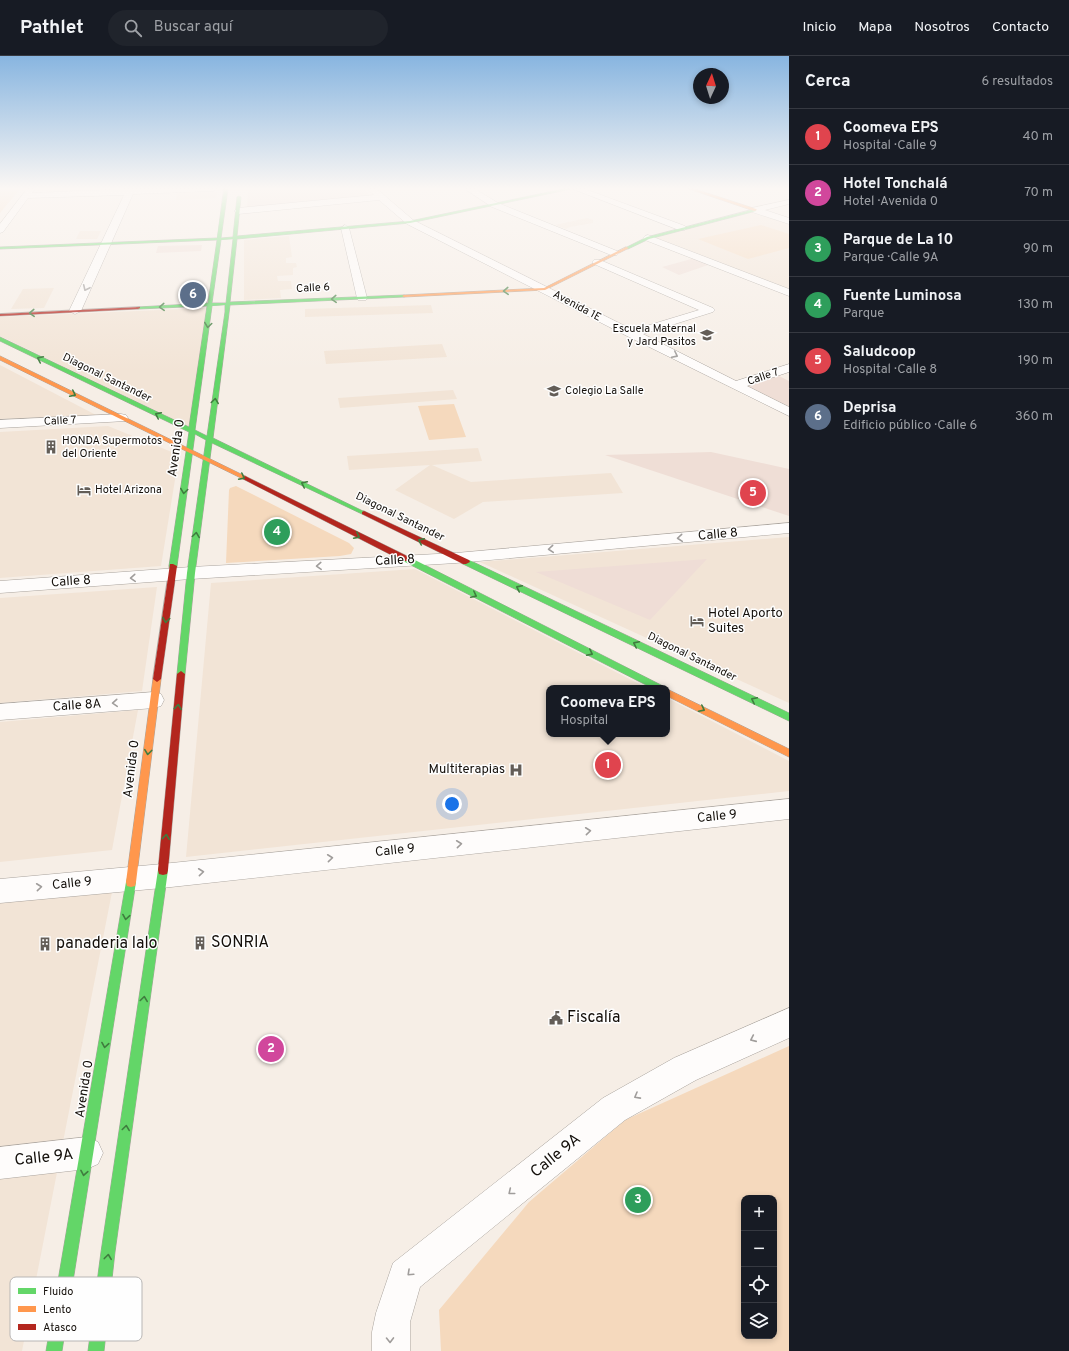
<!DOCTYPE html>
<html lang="es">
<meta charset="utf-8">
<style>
body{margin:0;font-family:Overpass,sans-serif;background:#20242c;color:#f1f3f6}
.controls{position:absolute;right:12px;bottom:12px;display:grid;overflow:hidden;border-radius:8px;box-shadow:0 2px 6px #0003}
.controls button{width:36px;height:36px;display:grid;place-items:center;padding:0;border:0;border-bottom:1px solid #363941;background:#171b24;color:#f1f3f6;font:20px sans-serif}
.compass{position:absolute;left:693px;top:12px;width:36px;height:36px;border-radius:50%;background:#171b24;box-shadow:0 2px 6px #0003;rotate:4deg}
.you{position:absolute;left:452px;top:748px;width:14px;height:14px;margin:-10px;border:3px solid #fff;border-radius:50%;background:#1a73e8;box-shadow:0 0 0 6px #1a73e833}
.badge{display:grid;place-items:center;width:26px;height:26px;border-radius:50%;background:#0f766e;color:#fff;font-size:13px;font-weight:700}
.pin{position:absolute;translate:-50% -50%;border:2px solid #fff;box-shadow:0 1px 4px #0006}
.popup{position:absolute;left:546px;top:629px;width:124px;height:52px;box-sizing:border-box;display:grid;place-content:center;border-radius:8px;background:#171b24;filter:drop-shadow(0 1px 3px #0005);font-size:13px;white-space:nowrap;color:#9ea1a6}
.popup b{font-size:15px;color:#f1f3f6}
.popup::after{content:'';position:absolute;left:50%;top:100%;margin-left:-8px;border:8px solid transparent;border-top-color:#171b24}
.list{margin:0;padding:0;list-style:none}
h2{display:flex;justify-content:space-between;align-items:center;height:52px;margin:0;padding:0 16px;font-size:17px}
h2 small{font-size:13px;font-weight:400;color:#9ea1a6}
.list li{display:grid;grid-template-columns:26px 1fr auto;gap:12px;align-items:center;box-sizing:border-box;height:56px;padding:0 16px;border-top:1px solid #363941}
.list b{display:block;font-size:15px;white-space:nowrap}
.list p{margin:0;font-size:13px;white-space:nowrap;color:#9ea1a6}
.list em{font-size:13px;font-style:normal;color:#9ea1a6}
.icon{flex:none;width:22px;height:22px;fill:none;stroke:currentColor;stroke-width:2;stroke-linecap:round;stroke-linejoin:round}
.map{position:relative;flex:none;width:789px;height:1295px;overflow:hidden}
header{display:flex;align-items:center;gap:24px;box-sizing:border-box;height:56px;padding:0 20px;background:#171b24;border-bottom:1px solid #363941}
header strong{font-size:19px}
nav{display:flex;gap:22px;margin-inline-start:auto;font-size:14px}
.search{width:280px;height:36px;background:#20242c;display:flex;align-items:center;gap:10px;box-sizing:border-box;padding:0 14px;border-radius:22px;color:#9ea1a6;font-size:15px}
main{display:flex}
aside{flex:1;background:#171b24}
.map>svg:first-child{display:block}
</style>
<header>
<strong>Pathlet</strong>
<div class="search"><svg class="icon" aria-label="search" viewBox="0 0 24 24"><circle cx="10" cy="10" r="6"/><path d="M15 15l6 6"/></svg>Buscar aquí</div>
<nav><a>Inicio</a><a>Mapa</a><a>Nosotros</a><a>Contacto</a></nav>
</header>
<main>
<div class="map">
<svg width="789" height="1295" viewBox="0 0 789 1295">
<rect width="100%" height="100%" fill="#f6eee6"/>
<path fill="#f2e4d6" d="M 217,136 L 216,142 L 176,144 L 177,137 Z
M 753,155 L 789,167 L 789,235 L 654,182 Z
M 587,162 L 593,164 L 593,167 L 570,171 L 566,173 L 555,169 Z
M 80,175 L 101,175 L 97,183 L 76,183 Z
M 289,180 L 292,201 L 286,202 L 286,207 L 296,207 L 297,211 L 293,212 L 293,219 L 277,220 L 278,225 L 291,225 L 292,233 L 280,234 L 281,242 L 244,244 L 244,184 Z
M 54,232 L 44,252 L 11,253 L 23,233 Z
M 431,249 L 433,257 L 305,261 L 305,253 Z
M 206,252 L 192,372 L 0,280 L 0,261 Z
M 442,288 L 447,301 L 326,308 L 324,295 Z
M 0,309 L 96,359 L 0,363 Z
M 453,334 L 457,343 L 340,352 L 338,342 Z
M 108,370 L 179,399 L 161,510 L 0,522 L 0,376 Z
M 478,392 L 482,405 L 432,409 L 471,426 L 611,417 L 623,437 L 483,446 L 454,463 L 395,434 L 430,409 L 349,414 L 347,400 Z
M 789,481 L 789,647 L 480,506 Z
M 415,513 L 647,632 L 549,632 L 549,678 L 667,678 L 667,642 L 789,705 L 789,735 L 186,801 L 211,527 Z
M 157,531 L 142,635 L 0,647 L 0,542 Z
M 138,654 L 112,794 L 0,806 L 0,666 Z
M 113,831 L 22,1295 L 0,1295 L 0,845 Z"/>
<path fill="#efddd6" d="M 364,133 L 371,140 L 247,152 L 248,134 Z
M 707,503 L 650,564 L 536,516 Z"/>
<path fill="#efded6" d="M 202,189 L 201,195 L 156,197 L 158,190 Z
M 695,202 L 711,208 L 679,219 L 662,211 Z
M 775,318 L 789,325 L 789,351 L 745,330 Z
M 711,396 L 789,413 L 789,460 L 605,399 Z"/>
<path fill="#f5d9bd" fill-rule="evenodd" d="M 0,133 L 20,133 L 0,157 Z
M 761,169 L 789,178 L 789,192 L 748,203 L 698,183 Z
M 454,348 L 466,381 L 429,384 L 418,350 Z
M 236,430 L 349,487 L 354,492 L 351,498 L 340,500 L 226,507 L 229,434 L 230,432 Z
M 789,990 L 789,1295 L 441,1295 L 439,1254 L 529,1146 L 625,1064 ZM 744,1142 L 774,1142 L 774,1280 L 744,1280 Z"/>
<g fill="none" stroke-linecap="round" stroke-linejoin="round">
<g stroke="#a9a39d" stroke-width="1">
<path id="street" d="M 27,133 L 35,133 L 32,137 L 127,133 L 217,133 L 213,135 L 133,138 L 81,255 L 75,258 L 69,255 L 124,139 L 28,142 L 3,176 L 0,177 L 0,168 Z
M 368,133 L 377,133 L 413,164 L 633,274 L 699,254 L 594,208 L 592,206 L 594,204 L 600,204 L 713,252 L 715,254 L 713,256 L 643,278 L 736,325 L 789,308 L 789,316 L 747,330 L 789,351 L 789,360 L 627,280 L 407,168 L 379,144 L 238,158 L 234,155 L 238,152 L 374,139 Z
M 465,133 L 475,133 L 498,147 L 617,195 L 619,197 L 617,199 L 611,199 L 492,151 Z
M 573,133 L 585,133 L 685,170 L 686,172 L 685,174 L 679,174 Z
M 789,144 L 789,148 L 765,154 L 789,162 L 789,168 L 752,156 L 751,154 L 752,152 Z
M 345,169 L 349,172 L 367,242 L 366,244 L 358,244 L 357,242 L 341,172 Z
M 648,179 L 789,233 L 789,240 L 645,184 L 643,182 L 645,180 Z
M 121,358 L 126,359 L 128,362 L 126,365 L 0,372 L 0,364 Z
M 789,467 L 789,477 L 456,507 L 191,523 L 0,537 L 0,525 L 191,511 L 456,497 Z
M 154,636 L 161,638 L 164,644 L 161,650 L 154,652 L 0,664 L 0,648 Z
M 789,743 L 789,763 L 162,832 L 0,847 L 0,823 L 162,808 Z
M 789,952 L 789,982 L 696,1024 L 625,1064 L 420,1231 L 410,1266 L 410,1295 L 372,1295 L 372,1276 L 376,1257 L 393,1207 L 603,1042 L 674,1002 Z
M 87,1081 L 98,1086 L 103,1097 L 98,1108 L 87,1113 L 0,1123 L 0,1091 Z"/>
</g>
<g stroke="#a9a39d" stroke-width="1">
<path id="fast" d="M 224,133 L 228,133 L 221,182 L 233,181 L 237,141 L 239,140 L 241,141 L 237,180 L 410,165 L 563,133 L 571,133 L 410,167 L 237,183 L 230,246 L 404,239 L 406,240 L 404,241 L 230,249 L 213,382 L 367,457 L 366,458 L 362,458 L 212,387 L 195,517 L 185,618 L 181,621 L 177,618 L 187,517 L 206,384 L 195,378 L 177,510 L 173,512 L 170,512 L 169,510 L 189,376 L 0,285 L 0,281 L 189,371 L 207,250 L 138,253 L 136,252 L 138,251 L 208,247 L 217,184 L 0,193 L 0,191 L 217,182 ZM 233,183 L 226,247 L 212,247 L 221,184 ZM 225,249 L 225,256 L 207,380 L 195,374 L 212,250 Z
M 755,153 L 756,155 L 649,183 L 628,193 L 625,192 L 647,181 Z
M 403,501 L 409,501 L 663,630 L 664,632 L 652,632 L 403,505 Z
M 463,504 L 469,504 L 789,657 L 789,665 L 463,508 Z
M 163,809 L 167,810 L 168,814 L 115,1196 L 104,1295 L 88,1295 L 101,1196 L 158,814 L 159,810 Z
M 131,821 L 135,822 L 136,826 L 62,1295 L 46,1295 L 126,826 L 127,822 Z"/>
</g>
<g stroke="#a9a39d" stroke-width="1">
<path id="slow" d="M 695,133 L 756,153 L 757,154 L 754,155 L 689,133 Z
M 626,191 L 629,192 L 545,234 L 404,241 L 402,240 L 404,239 L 544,232 Z
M 0,300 L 247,421 L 248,422 L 243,423 L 0,304 Z
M 157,620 L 161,623 L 136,826 L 135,830 L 131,831 L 127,830 L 126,826 L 153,623 Z
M 667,633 L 789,693 L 789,701 L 667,640 Z"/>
</g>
<g stroke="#a9a39d" stroke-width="1">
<path id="jam" d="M 140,251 L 140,252 L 138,253 L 0,260 L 0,258 Z
M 245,420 L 409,501 L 410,503 L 409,505 L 403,505 L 243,423 L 243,421 Z
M 364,455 L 469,504 L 470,506 L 466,508 L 463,508 L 362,458 L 362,456 Z
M 170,508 L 173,508 L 177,510 L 161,623 L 157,626 L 153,623 Z
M 181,615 L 185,618 L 168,814 L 167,818 L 163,819 L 159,818 L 158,814 L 177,618 Z"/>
</g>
<use href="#street" fill="#fefcfb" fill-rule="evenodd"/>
<use href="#fast" fill="#63d668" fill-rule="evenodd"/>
<use href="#slow" fill="#ff974d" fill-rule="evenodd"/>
<use href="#jam" fill="#b3261e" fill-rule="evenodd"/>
</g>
<defs><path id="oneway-chevron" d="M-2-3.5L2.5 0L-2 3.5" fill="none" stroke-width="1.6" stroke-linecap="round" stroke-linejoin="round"/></defs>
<g stroke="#a09d9b">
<use href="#oneway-chevron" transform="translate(86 232) rotate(115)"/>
<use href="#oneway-chevron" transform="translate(675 299) rotate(26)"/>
<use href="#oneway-chevron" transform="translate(680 482) rotate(175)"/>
<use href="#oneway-chevron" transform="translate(551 493) rotate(175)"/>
<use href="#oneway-chevron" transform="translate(319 510) rotate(177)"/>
<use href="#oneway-chevron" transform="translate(133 522) rotate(176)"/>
<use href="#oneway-chevron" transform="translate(115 647) rotate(176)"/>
<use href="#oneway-chevron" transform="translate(588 775) rotate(-6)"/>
<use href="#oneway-chevron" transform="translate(459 788) rotate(-6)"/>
<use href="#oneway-chevron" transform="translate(330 802) rotate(-6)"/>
<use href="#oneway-chevron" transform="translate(201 816) rotate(-6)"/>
<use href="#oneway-chevron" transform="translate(39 831) rotate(-6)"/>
<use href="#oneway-chevron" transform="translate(753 983) rotate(156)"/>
<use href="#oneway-chevron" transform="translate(637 1040) rotate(151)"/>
<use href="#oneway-chevron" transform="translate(511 1136) rotate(141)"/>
<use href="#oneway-chevron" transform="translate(410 1217) rotate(137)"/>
<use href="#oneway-chevron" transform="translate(390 1284) rotate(89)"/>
</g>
<g stroke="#3f7c3e">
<use href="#oneway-chevron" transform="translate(506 235) rotate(177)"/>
<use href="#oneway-chevron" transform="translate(334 243) rotate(177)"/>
<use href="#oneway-chevron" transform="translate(162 251) rotate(177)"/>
<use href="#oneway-chevron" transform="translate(32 257) rotate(177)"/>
<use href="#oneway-chevron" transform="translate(208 269) rotate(98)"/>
<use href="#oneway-chevron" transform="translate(40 303) rotate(-154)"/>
<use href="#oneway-chevron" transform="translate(73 338) rotate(26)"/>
<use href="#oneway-chevron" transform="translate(215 345) rotate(-82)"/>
<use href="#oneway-chevron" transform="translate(158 359) rotate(-154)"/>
<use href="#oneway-chevron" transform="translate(242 421) rotate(27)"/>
<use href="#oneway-chevron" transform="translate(304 428) rotate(-154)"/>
<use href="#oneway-chevron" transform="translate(184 435) rotate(98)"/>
<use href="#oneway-chevron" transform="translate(196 479) rotate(-82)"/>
<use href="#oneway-chevron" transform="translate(357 480) rotate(27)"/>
<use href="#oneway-chevron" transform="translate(421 485) rotate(-154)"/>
<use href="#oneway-chevron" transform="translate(519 532) rotate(-154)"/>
<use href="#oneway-chevron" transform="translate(474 539) rotate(27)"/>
<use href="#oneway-chevron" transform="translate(166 564) rotate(98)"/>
<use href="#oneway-chevron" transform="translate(636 588) rotate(-154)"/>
<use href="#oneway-chevron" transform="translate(590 597) rotate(27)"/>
<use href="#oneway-chevron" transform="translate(754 644) rotate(-154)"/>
<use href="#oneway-chevron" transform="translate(178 651) rotate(-84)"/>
<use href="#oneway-chevron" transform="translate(702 653) rotate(27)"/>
<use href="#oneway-chevron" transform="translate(148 696) rotate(97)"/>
<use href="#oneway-chevron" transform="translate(166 781) rotate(-84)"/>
<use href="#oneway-chevron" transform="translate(126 861) rotate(99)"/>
<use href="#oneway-chevron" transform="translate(144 943) rotate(-82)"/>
<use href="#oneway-chevron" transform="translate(105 989) rotate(99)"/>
<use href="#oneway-chevron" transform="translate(126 1072) rotate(-82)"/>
<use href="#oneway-chevron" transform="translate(84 1117) rotate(100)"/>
<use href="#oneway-chevron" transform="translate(108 1201) rotate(-83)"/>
</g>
<linearGradient id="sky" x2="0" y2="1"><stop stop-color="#88b5e0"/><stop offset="0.42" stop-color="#fbf7f4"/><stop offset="1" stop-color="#fbf7f4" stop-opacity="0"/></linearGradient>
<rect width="789" height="315" fill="url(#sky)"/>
<defs>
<g id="school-bare" transform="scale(1.08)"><path d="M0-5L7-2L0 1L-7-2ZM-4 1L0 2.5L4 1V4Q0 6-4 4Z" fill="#635d57" stroke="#fefefe" stroke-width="2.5" paint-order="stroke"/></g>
<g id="building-bare" transform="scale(1.08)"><path d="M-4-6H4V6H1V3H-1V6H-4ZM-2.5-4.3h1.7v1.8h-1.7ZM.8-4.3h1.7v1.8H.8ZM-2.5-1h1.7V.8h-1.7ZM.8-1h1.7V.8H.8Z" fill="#635d57" stroke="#fefefe" stroke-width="2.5" paint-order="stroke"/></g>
<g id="hotel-bare" transform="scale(1.08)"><path d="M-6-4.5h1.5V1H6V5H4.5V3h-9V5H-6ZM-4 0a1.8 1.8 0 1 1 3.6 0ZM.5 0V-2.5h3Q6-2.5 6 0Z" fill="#635d57" stroke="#fefefe" stroke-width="2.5" paint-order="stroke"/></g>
<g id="hospital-bare" transform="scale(1.08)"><path d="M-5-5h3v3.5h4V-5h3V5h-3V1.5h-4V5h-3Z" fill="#635d57" stroke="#fefefe" stroke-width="2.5" paint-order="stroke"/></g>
<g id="civic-bare" transform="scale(1.08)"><path d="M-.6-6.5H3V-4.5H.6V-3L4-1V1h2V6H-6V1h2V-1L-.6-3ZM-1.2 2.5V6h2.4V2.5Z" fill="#635d57" stroke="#fefefe" stroke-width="2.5" paint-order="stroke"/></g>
</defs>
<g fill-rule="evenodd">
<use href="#school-bare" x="707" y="279"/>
<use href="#school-bare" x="554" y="335"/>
<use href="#building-bare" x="51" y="391"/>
<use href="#hotel-bare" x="84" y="434"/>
<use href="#hotel-bare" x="697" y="565"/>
<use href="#hospital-bare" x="516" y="714"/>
<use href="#building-bare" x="200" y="887"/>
<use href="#building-bare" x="45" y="888"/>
<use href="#civic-bare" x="556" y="962"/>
</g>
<g text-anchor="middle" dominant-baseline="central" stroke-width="3" stroke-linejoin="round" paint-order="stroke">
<g font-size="11" fill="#140f0a" stroke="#fefefe">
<text transform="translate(313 232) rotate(-3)">Calle 6</text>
<text transform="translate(577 250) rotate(28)">Avenida 1E</text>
<text transform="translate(763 321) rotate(-19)">Calle 7</text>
<text transform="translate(107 322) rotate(26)">Diagonal Santander</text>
<text transform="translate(60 365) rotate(-3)">Calle 7</text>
<text transform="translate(400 461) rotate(26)">Diagonal Santander</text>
<text transform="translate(692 601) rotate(26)">Diagonal Santander</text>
</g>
<g font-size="11" fill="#140f0a" stroke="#fefefe" text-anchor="start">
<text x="696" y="273" text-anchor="end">Escuela Maternal<tspan x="696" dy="13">y Jard Pasitos</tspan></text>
<text x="565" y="335">Colegio La Salle</text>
<text x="62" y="385">HONDA Supermotos<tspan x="62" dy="13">del Oriente</tspan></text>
<text x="95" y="434">Hotel Arizona</text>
</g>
<g font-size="13" fill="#140f0a" stroke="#fefefe">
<text transform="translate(177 392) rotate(-82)">Avenida 0</text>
<text transform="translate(718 479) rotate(-5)">Calle 8</text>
<text transform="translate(395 505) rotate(-3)">Calle 8</text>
<text transform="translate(71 526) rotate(-4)">Calle 8</text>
<text transform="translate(77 650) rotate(-4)">Calle 8A</text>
<text transform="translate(132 713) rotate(-83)">Avenida 0</text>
<text transform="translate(717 761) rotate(-6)">Calle 9</text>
<text transform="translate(395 795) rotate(-6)">Calle 9</text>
<text transform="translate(72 828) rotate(-6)">Calle 9</text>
<text transform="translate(85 1033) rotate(-81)">Avenida 0</text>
</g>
<g font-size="13" fill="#140f0a" stroke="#fefefe" text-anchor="start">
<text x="708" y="558">Hotel Aporto<tspan x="708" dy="15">Suites</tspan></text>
<text x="505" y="714" text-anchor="end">Multiterapias</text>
</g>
<g font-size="16" fill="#140f0a" stroke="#fefefe" text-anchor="start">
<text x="211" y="887">SONRIA</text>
<text x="56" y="888">panaderia lalo</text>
<text x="567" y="962">Fiscalía</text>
</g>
<g font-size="16" fill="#140f0a" stroke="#fefefe">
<text transform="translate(556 1100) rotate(-39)">Calle 9A</text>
<text transform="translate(44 1102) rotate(-6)">Calle 9A</text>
</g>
</g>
<rect x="10" y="1221" width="132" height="64" rx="6" fill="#fefefe" stroke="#b8b6b5" stroke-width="1"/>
<rect x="18" y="1232" width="18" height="6" fill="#63d668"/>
<rect x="18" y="1250" width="18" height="6" fill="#ff974d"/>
<rect x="18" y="1268" width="18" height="6" fill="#b3261e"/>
<g font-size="11" fill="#140f0a">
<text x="43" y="1239">Fluido</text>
<text x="43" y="1257">Lento</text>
<text x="43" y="1275">Atasco</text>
</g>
</svg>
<div class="controls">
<button>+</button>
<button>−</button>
<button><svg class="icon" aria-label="locate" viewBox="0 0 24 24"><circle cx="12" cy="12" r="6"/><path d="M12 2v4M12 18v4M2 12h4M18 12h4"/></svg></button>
<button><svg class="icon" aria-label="layers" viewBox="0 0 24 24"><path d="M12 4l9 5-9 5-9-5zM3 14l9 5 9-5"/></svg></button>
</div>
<svg class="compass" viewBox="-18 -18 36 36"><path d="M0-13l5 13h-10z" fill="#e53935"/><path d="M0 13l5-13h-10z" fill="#9ea1a6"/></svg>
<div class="you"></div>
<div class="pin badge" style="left:608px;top:709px;background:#e0444e">1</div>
<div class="popup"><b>Coomeva EPS</b>Hospital</div>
<div class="pin badge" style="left:271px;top:993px;background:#d1479c">2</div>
<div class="pin badge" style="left:638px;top:1144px;background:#2e9e5b">3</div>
<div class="pin badge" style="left:277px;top:476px;background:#2e9e5b">4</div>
<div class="pin badge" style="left:753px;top:437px;background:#e0444e">5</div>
<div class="pin badge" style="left:193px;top:239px;background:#5c6f8a">6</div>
</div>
<aside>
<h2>Cerca<small>6 resultados</small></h2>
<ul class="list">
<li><span class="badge" style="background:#e0444e">1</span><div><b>Coomeva EPS</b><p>Hospital · Calle 9</p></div><em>40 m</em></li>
<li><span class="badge" style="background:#d1479c">2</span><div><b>Hotel Tonchalá</b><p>Hotel · Avenida 0</p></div><em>70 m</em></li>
<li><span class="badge" style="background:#2e9e5b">3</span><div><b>Parque de La 10</b><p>Parque · Calle 9A</p></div><em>90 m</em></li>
<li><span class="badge" style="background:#2e9e5b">4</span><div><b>Fuente Luminosa</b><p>Parque</p></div><em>130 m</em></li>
<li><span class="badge" style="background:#e0444e">5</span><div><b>Saludcoop</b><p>Hospital · Calle 8</p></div><em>190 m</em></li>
<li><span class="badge" style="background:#5c6f8a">6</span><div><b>Deprisa</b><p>Edificio público · Calle 6</p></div><em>360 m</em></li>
</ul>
</aside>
</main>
